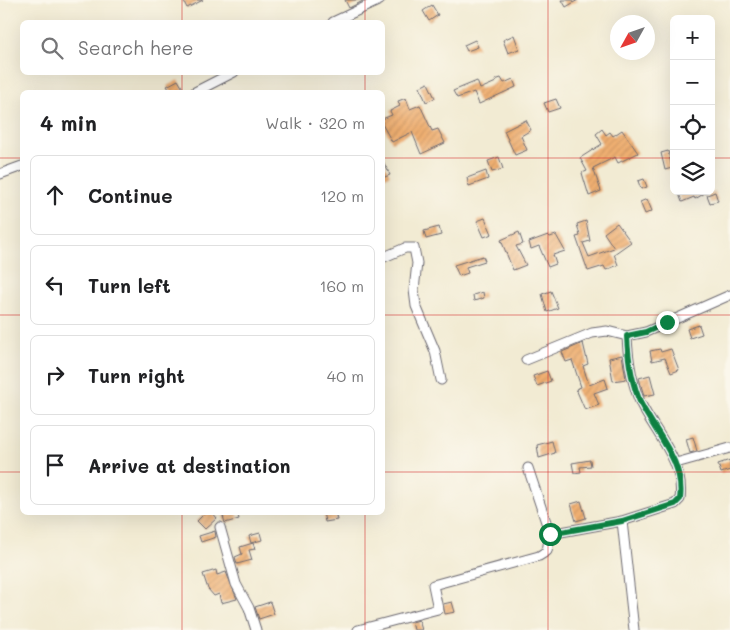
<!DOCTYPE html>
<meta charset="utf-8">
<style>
body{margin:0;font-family:Mali,sans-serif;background:#f2f2f2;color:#202124}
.controls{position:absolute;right:15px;top:15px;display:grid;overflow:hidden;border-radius:8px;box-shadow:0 5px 20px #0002}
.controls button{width:45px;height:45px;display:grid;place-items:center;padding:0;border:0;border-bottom:1px solid #e0e0e0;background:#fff;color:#202124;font:25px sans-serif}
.compass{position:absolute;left:610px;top:15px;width:45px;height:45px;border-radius:50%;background:#fff;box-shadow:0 5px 20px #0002;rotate:230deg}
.stop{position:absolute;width:15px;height:15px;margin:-11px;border:4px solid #0b8043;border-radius:50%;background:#fff}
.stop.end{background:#0b8043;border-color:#fff;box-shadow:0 1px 5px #0008}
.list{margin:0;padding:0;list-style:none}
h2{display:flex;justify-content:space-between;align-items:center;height:65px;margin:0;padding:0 20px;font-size:21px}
h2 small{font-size:16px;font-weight:400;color:#757577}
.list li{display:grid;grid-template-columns:32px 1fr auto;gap:15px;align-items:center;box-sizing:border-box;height:80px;margin:0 10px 10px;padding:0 10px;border:1px solid #e0e0e0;border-radius:8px}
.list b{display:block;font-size:19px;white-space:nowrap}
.list em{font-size:16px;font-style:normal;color:#757577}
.icon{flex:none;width:28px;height:28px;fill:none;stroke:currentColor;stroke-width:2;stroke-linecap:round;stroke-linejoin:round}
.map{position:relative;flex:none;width:730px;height:630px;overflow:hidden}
.search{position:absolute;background:#fff;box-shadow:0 5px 20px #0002;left:20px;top:20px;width:365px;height:55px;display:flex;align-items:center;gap:12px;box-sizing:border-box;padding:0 18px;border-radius:8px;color:#757577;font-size:19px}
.panel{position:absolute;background:#fff;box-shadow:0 5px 20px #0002;left:20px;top:90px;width:365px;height:425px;border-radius:8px}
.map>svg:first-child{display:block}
</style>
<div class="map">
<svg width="730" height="630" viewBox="0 0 730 630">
<defs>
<pattern id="building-hatch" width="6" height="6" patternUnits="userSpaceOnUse" patternTransform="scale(1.25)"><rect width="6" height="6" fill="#efaf71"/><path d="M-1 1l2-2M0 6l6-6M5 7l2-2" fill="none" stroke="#cd9663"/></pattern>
</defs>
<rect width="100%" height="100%" fill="#fbf7ec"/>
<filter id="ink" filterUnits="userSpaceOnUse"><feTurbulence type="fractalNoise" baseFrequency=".02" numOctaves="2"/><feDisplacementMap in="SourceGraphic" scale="10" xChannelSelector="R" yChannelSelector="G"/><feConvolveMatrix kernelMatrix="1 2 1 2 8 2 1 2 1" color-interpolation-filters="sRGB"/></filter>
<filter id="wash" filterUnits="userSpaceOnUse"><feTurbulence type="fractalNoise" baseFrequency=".0096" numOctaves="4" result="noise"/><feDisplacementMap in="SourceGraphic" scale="20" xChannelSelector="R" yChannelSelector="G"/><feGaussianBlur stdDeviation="1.12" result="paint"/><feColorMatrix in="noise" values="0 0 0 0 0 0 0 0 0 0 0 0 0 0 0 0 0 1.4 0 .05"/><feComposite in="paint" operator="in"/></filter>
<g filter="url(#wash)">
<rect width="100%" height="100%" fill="#f2ebd3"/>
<g id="blocks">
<path fill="url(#building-hatch)" d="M 183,0 L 203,0 L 187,8 Z
M 345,0 L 365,0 L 349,8 Z
M 562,0 L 578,0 L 566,7 Z
M 432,5 L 438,15 L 429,21 L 423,11 Z
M 514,35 L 519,49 L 508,53 L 503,40 Z
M 475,40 L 478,47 L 467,51 L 464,45 Z
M 501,78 L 504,83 L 513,79 L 516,87 L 479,104 L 474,92 L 457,98 L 453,91 L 477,81 L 480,89 L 496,82 L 495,80 Z
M 178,80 L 185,92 L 171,92 L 167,86 Z
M 428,83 L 435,98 L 426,102 L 420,87 Z
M 406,98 L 410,109 L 420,105 L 432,131 L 438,129 L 445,143 L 421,154 L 412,132 L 392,142 L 382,124 L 382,119 L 392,115 L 390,111 L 400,106 L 398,101 Z
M 556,99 L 560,108 L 548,112 L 544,103 Z
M 526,120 L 531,130 L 521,136 L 527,150 L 515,155 L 504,131 Z
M 602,129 L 606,135 L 610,132 L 613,136 L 622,130 L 638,153 L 618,163 L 615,157 L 593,168 L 601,191 L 589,196 L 582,173 L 587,171 L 580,158 L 602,144 L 596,134 Z
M 668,151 L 672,168 L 665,170 L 661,153 Z
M 499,157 L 503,169 L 492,172 L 488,161 Z
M 382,159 L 390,175 L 382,178 Z
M 486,171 L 488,179 L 469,186 L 467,178 Z
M 644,179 L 647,187 L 641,189 L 638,181 Z
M 678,191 L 707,191 L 707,192 L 695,199 L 694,197 L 682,202 Z
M 715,192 L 718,201 L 710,203 L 707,195 Z
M 647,199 L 652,211 L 645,214 L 640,202 Z
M 485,218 L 492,234 L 484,237 L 477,221 Z
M 586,221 L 590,241 L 583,243 L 589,257 L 614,248 L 604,233 L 617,223 L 631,242 L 614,254 L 618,265 L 606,270 L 604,266 L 588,271 L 576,237 L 580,236 L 577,224 Z
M 439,227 L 441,235 L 426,239 L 424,231 Z
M 519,232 L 523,244 L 516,246 L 526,265 L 513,270 L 501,240 Z
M 548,235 L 550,237 L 556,235 L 565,251 L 553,255 L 556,264 L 548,267 L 539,246 L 531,249 L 529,242 Z
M 483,256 L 485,261 L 466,267 L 468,273 L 459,276 L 454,265 Z
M 551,291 L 558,308 L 547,312 L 542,294 Z
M 483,292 L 484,298 L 474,301 L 473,295 Z
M 699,325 L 702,334 L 690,338 L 687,329 Z
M 583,343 L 588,364 L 583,366 L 589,385 L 605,379 L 608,388 L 594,393 L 599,405 L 585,410 L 576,389 L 581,387 L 572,360 L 566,362 L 562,352 Z
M 660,349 L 661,352 L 671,349 L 679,370 L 671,373 L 665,358 L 652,361 L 650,351 Z
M 622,355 L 626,379 L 613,381 L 609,358 Z
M 547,371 L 551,381 L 537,386 L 533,376 Z
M 650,375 L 655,394 L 644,396 L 639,378 Z
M 693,437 L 697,451 L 690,453 L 686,439 Z
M 552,441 L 555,453 L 539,458 L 537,445 Z
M 590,460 L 591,466 L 580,467 L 581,472 L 574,473 L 572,463 Z
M 730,460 L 730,470 L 721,473 L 718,464 Z
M 581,501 L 586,518 L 576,521 L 571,504 Z
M 206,512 L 212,512 L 217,518 L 205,529 L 197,521 Z
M 237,512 L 239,519 L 225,523 L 223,516 Z
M 323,512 L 335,512 L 337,520 L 325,522 Z
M 215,531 L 216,537 L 201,542 L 199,536 Z
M 260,533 L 262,540 L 251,543 L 249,536 Z
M 253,543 L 255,549 L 249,550 L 252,560 L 237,564 L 235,557 L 242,554 L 240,547 Z
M 216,570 L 217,575 L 226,572 L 237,599 L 221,603 L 219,594 L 214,596 L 208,589 L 203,574 Z
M 270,602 L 274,614 L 259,619 L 255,607 Z
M 452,602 L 455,612 L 445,614 L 443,604 Z
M 419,620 L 422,630 L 414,630 L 412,622 Z"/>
</g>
</g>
<g filter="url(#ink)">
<use href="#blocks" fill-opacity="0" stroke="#6b6870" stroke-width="1"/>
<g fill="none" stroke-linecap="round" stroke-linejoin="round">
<g stroke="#6b6870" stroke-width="11">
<path id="minor" d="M 333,22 L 380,0
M 195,92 L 234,72
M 0,174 L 22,166
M 382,258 L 405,248 L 414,248 L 417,263 L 414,290 L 416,306 L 435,351 L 441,380
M 526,360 L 592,333 L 607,331 L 627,336 L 646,332 L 730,295
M 676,463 L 730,448
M 622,521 L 634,630
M 220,527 L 236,584 L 249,608 L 256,630
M 550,534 L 622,521 L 675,504 L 680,499 C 685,462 656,434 641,404 C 631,382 628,359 627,336
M 358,630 L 438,609 L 433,585 L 539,556 L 547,551 L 550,534 L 528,468"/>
</g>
<use href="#minor" stroke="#fff" stroke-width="9"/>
</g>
</g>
<g fill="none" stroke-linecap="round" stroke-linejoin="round" filter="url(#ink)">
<path stroke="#0b8043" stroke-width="6" d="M 550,534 L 622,521 L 675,504 L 680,499 C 685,462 656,434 641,404 C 631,382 628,359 627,336 L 646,332 L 667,322"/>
</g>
<path fill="none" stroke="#d62828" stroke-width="1" stroke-opacity="0.55" d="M 182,0 L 182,22M 365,0 L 365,22M 548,0 L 548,630M 182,72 L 182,92M 365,72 L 365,92M 0,158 L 22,158M 382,158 L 674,158M 711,158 L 730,158M 0,315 L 22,315M 382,315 L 730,315M 0,472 L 22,472M 382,472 L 730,472M 182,512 L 182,630M 365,512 L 365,630"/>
</svg>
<div class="controls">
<button>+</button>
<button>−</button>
<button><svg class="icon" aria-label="locate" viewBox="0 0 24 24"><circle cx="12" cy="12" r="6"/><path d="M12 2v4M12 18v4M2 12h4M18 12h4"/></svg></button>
<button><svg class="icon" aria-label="layers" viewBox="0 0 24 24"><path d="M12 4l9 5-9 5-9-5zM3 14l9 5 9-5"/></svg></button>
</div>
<svg class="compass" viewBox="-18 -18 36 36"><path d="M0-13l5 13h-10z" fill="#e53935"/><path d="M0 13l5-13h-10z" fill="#757577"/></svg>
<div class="stop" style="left:550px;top:534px"></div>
<div class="stop end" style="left:667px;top:322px"></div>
<div class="search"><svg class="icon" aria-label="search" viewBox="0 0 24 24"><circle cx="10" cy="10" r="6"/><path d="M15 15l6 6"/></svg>Search here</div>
<section class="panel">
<h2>4 min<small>Walk · 320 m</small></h2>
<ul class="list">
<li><svg class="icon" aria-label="ahead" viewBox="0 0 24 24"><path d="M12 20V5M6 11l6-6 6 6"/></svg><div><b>Continue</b></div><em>120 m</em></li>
<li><svg class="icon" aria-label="left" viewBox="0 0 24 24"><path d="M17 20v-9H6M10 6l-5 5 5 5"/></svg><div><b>Turn left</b></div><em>160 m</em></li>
<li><svg class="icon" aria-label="right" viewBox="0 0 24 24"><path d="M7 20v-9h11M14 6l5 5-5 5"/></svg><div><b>Turn right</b></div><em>40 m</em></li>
<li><svg class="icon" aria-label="arrive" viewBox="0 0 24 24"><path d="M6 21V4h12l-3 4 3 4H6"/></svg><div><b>Arrive at destination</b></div></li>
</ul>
</section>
</div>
